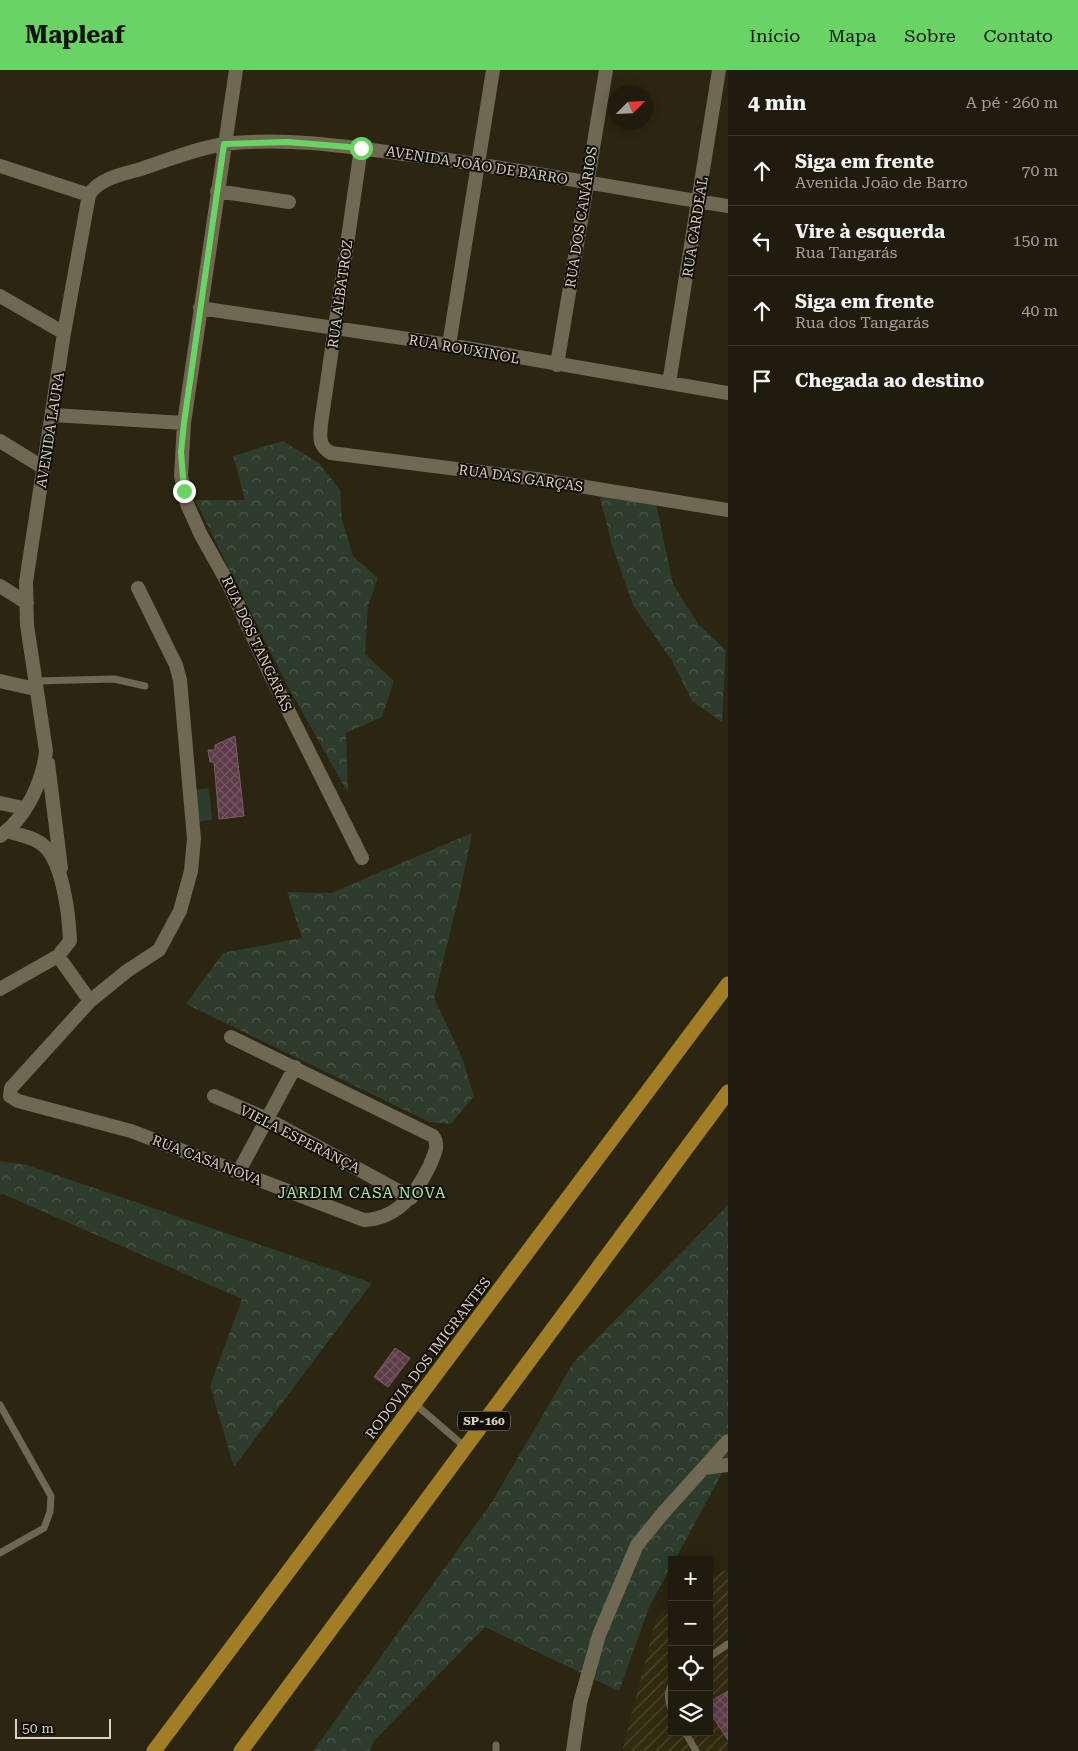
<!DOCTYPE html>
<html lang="pt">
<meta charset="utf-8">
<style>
body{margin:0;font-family:"Roboto Serif",serif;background:#2d291b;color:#f1f3f6}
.controls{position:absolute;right:15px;bottom:15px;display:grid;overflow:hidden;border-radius:0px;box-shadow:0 2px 12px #0003}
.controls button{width:45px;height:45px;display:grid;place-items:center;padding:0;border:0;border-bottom:1px solid #3d3a2e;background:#201c0d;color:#f1f3f6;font:25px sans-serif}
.compass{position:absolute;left:608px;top:15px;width:45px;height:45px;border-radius:50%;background:#201c0d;box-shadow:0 2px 12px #0003;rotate:66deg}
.scale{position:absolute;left:15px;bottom:12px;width:96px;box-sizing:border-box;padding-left:5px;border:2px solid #d5d1c5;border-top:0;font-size:14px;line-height:18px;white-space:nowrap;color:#d5d1c5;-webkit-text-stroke:4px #110e06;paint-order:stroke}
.stop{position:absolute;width:15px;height:15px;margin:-11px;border:4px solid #69d464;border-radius:50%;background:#fff}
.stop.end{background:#69d464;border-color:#fff;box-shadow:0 1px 5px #0008}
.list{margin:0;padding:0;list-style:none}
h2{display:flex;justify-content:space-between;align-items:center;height:65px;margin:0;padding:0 20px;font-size:21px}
h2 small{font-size:16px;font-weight:400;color:#a2a19d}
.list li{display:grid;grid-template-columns:32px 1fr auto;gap:15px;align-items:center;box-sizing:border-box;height:70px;padding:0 20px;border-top:1px solid #3d3a2e}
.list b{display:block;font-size:19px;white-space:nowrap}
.list p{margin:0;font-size:16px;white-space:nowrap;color:#a2a19d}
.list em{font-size:16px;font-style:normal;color:#a2a19d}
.icon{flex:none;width:28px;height:28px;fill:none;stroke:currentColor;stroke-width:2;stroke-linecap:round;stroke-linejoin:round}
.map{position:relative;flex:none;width:728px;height:1681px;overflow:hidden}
header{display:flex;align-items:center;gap:30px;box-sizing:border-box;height:70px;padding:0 25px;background:#69d464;color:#111}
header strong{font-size:24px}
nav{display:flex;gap:28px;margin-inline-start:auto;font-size:18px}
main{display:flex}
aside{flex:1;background:#201c0d}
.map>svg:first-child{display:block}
</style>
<header>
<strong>Mapleaf</strong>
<nav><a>Início</a><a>Mapa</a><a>Sobre</a><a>Contato</a></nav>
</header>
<main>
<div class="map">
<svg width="728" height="1681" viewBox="0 0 728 1681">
<defs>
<pattern id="industrial-furrows" width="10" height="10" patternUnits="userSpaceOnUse" patternTransform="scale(1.25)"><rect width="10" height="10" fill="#332b10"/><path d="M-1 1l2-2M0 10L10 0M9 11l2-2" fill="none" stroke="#504931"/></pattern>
<pattern id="forest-crowns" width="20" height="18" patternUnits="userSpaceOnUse" patternTransform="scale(1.25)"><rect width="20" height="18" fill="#2d3c2d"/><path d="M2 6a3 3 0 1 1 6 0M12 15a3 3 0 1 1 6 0" fill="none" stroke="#4b574a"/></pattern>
<pattern id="building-cross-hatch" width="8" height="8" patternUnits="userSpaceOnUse" patternTransform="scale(1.25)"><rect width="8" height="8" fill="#5d3b49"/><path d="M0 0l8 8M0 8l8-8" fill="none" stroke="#735662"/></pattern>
</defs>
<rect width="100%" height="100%" fill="#2b2511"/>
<path fill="url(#industrial-furrows)" d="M 728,1499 L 728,1681 L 622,1681 L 657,1546 L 672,1535 L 672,1662 L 709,1662 L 709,1508 Z"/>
<path fill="url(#forest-crowns)" d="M 283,371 L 320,394 L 340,420 L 342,449 L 353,486 L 378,508 L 368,536 L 365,584 L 394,611 L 382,647 L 346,663 L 348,723 L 287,615 L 195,430 L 245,430 L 233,386 Z
M 599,424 L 655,429 L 673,514 L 698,554 L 726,580 L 722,652 L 692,631 L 672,591 L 633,535 L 612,475 Z
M 472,763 L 460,822 L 434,928 L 462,987 L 474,1026 L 451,1054 L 429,1052 L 186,934 L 223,883 L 302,868 L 287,822 L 331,823 Z
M 0,1091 L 27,1095 L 372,1213 L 234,1397 L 210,1316 L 242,1229 L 3,1124 L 0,1125 Z
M 728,1135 L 728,1392 L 675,1490 L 672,1490 L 672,1495 L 650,1535 L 619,1621 L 485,1557 L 374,1671 L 370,1681 L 313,1681 L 492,1432 L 573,1293 Z"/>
<path fill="#2d3c2d" d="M 209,718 L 212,750 L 197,752 L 194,720 Z"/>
<path fill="url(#building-cross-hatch)" stroke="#765e67" d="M 235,666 L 244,746 L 219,749 L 214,692 L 210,692 L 208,680 L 215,680 L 215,675 Z
M 395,1278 L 410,1288 L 388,1317 L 374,1307 Z
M 728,1621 L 728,1670 L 709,1641 L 709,1632 Z"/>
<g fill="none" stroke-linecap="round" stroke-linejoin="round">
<path stroke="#6f6853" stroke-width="7" d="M 35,611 L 114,609 L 145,616
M 414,1333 L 465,1377
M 0,1335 L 51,1426 L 50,1442 L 44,1458 L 0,1483
M 709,1587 L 728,1574
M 672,1614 C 666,1623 668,1632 672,1641
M 685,1662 L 696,1681
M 496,1675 L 496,1681"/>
<path stroke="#6f6853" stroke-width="14" d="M 236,0 L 184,353 L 181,406 L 187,434 L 201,465 L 229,515 L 271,606 L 362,788
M 361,78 L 321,354 C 320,367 318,376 331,383 L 536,409 L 728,440
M 0,96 L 89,125
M 217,121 L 289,132
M 0,226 L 64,263
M 200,238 L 449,275 L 728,323
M 449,275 L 493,0
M 557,295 L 606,0
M 669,313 L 719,0
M 53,345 L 184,353
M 0,371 L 44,398
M 0,516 L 27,533
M 138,518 L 176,595 L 180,610 L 194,769 L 191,801 L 180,841 L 159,880 L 127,901 L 90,931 L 11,1018 L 10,1026 L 18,1031 L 131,1061 L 364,1150 C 398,1149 417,1122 430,1095 C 434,1084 440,1076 433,1066 L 231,967
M 0,611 L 35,619
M 48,693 L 61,798
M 0,733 L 24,738
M 0,766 C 26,748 43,711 46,681 L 27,555 L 26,512 L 64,263 L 89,125 C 99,108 124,104 141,99 C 168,90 197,78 225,74 C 284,67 345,76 403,84 C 512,97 619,119 728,136
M 58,886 L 90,931
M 0,919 L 58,886 L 70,871 C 69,846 63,791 43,775 C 34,767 19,765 7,761
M 214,1026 L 267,1049 L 411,1128
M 239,1101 L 295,997
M 704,1398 L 728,1395
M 573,1681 L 580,1633 L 599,1565 L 637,1475 L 664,1442 L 728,1371"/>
<path stroke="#a17e26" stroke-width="15" d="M 154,1681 L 728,914
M 241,1681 L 728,1022"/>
</g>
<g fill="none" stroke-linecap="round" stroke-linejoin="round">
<path stroke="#69d464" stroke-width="6" d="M 184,421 L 181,382 L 184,353 L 224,74 L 288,72 L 361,78"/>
</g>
<g text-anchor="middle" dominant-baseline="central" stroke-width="4" stroke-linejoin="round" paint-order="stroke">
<rect fill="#110e06" stroke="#9a968c" stroke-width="1" x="458" y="1341.5" width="52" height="19" rx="4"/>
<g font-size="12" font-weight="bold" fill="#d5d1c5">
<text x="484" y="1351">SP-160</text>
</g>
<g font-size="14" fill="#d5d1c5" stroke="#110e06">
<text transform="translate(477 95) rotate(9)">AVENIDA JOÃO DE BARRO</text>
<text transform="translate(581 147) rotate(-81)">RUA DOS CANÁRIOS</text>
<text transform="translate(695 157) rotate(-81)">RUA CARDEAL</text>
<text transform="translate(340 224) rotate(-82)">RUA ALBATROZ</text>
<text transform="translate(464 279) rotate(10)">RUA ROUXINOL</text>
<text transform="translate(50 360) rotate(-81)">AVENIDA LAURA</text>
<text transform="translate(521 408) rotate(8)">RUA DAS GARÇAS</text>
<text transform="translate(257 574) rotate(65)">RUA DOS TANGARÁS</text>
<text transform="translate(300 1069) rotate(27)">VIELA ESPERANÇA</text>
<text transform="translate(207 1090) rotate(21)">RUA CASA NOVA</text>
<text transform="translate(428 1288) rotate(-53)">RODOVIA DOS IMIGRANTES</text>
</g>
<g font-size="15" letter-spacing="1" fill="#b0e8ab" stroke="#110e06">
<text x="362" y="1123">JARDIM CASA NOVA</text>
</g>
</g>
</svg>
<div class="controls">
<button>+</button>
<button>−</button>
<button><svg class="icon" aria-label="locate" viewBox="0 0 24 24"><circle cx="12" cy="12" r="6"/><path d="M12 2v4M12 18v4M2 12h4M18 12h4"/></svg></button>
<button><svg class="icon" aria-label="layers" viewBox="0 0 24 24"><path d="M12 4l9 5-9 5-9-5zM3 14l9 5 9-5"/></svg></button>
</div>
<svg class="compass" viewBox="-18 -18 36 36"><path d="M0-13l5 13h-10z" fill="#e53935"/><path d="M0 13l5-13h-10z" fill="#a2a19d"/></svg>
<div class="scale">50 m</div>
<div class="stop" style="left:361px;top:78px"></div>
<div class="stop end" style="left:184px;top:421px"></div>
</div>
<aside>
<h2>4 min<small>A pé · 260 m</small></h2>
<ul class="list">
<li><svg class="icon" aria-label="ahead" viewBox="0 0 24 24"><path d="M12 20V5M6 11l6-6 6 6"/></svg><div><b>Siga em frente</b><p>Avenida João de Barro</p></div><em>70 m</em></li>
<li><svg class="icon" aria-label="left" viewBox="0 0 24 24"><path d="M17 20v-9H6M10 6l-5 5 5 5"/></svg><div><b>Vire à esquerda</b><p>Rua Tangarás</p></div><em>150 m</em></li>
<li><svg class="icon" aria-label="ahead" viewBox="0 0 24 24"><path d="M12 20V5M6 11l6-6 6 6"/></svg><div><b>Siga em frente</b><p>Rua dos Tangarás</p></div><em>40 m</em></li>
<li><svg class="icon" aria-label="arrive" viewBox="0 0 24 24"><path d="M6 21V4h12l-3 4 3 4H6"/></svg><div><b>Chegada ao destino</b></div></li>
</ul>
</aside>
</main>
